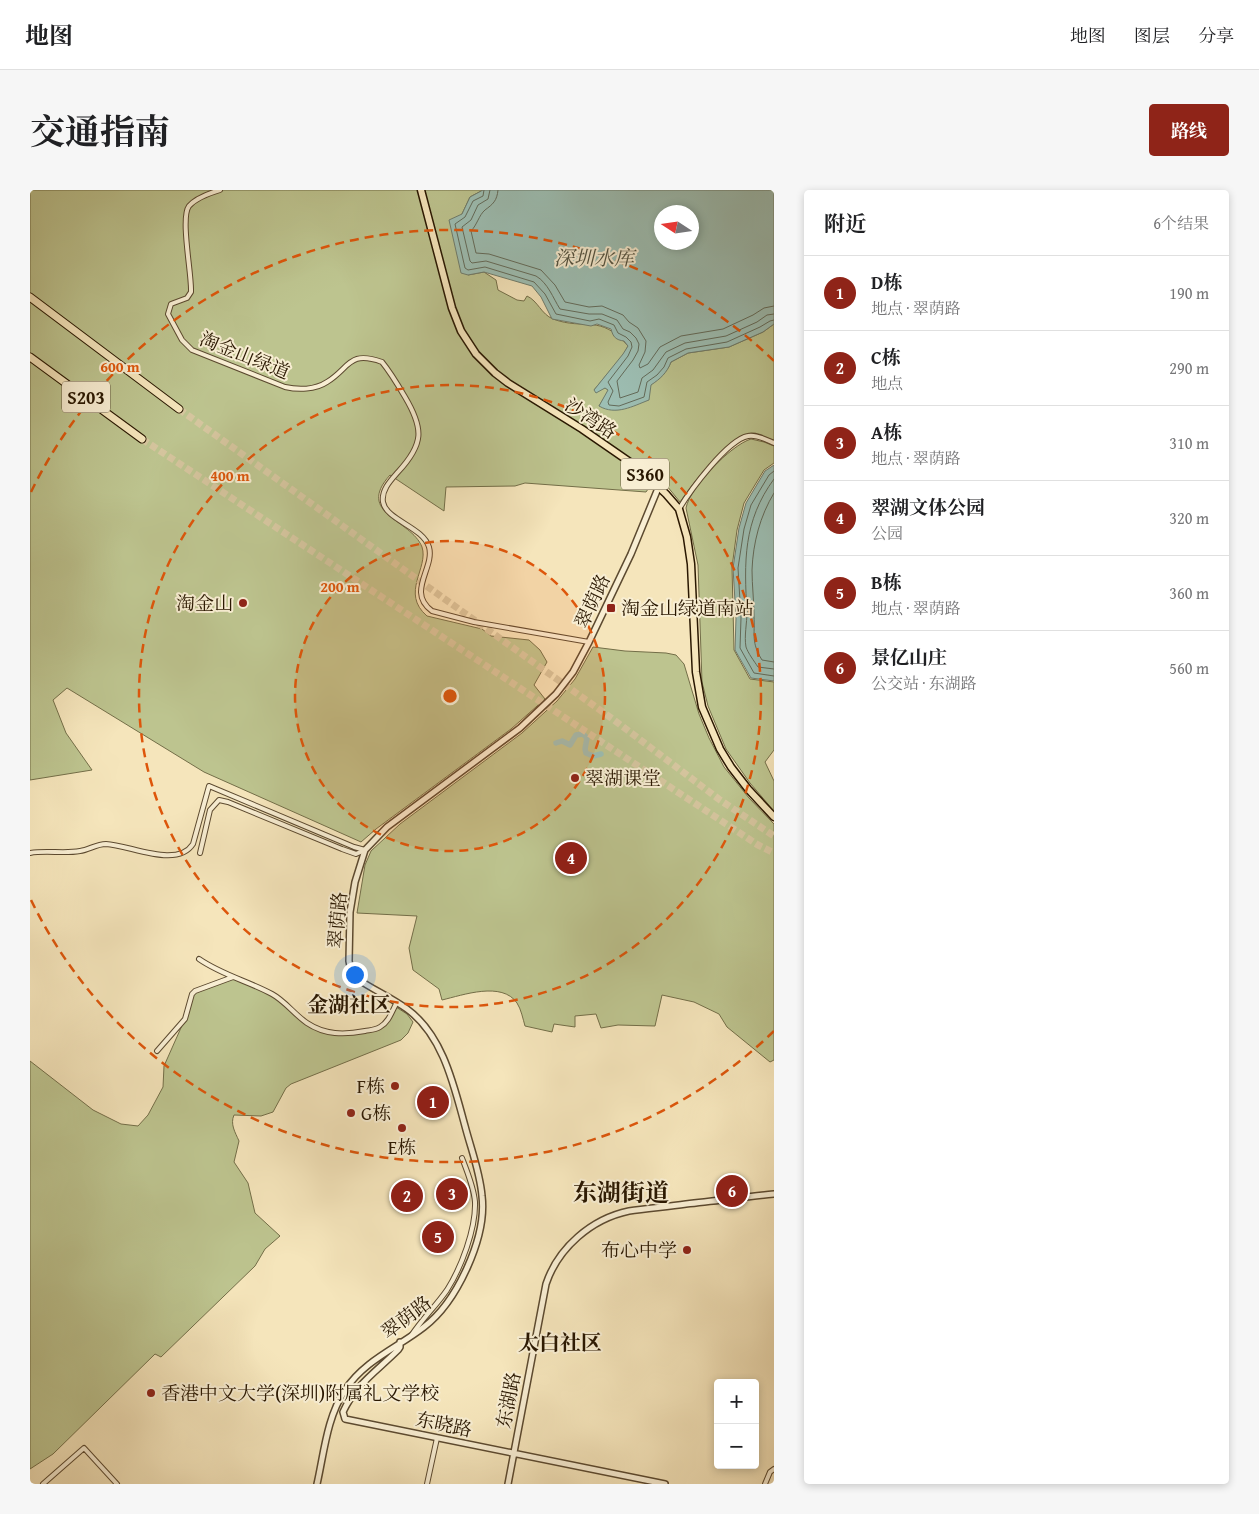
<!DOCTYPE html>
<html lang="zh">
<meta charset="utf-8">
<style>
body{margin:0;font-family:"Gentium Book Plus","Noto Serif SC",serif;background:#f6f6f6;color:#202124}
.controls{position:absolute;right:15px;bottom:15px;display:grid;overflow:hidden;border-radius:5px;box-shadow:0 2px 8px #0003}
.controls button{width:45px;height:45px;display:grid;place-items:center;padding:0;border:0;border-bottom:1px solid #e0e0e0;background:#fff;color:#202124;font:25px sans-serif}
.compass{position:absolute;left:624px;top:15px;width:45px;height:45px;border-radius:50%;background:#fff;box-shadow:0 2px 8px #0003;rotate:282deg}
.you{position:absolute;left:324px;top:784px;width:18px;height:18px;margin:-12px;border:4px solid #fff;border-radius:50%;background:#1a73e8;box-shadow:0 0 0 8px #1a73e833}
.badge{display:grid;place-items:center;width:32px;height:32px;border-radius:50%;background:#8f2418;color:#fff;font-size:16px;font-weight:700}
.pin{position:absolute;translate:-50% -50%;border:2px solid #fff;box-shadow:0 1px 5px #0006}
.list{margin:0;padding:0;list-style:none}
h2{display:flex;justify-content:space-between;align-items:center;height:65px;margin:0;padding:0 20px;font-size:21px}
h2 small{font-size:16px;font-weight:400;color:#757577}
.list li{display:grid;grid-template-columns:32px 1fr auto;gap:15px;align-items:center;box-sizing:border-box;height:75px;padding:0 20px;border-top:1px solid #e0e0e0}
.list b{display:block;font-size:19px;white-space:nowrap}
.list p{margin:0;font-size:16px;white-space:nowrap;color:#757577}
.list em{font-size:16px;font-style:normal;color:#757577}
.map{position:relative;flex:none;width:744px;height:1294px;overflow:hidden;border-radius:5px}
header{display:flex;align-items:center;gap:30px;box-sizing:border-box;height:70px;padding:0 25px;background:#fff;border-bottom:1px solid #e0e0e0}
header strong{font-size:24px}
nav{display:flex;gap:28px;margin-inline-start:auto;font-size:18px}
.intro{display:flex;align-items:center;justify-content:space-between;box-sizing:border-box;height:120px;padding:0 30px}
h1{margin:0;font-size:35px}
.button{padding:12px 22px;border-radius:5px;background:#8f2418;color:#fff;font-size:18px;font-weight:700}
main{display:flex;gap:30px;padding:0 30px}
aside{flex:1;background:#fff;border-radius:5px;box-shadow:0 2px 8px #0003}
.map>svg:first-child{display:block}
</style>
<header>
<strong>地图</strong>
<nav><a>地图</a><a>图层</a><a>分享</a></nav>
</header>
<div class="intro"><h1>交通指南</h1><a class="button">路线</a></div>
<main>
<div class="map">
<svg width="744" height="1294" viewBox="0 0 744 1294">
<rect width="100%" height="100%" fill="#f5e5bb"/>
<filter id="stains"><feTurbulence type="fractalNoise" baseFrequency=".004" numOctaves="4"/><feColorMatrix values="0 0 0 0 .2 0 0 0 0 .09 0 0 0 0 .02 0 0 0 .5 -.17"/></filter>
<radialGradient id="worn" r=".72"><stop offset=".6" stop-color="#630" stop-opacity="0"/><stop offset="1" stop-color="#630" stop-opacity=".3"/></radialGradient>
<path fill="#bdc48f" stroke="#736e48" d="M 0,0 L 453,0 L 440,7 L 432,24 L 438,85 L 454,82 L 466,90 L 468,100 L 487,110 L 494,111 L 497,106 C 508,111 511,124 523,129 C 555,141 570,123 598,156 L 594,164 L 564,200 L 575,198 L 579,200 L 569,216 C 593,206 631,198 641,172 L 658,163 L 699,157 L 733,142 L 744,134 L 744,250 L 718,244 C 689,259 669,285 650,312 L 628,285 L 616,302 L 495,293 L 485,296 L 416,297 L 414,321 L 360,285 C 325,324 381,329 392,357 C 399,378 370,403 397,426 L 452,439 L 461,446 L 499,450 L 510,460 L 517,472 L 504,495 L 515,509 L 481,539 L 346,639 L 331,652 L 174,582 L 37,498 L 23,510 L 36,543 L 62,580 L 0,590 Z
M 721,249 L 734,252 L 744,256 L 744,273 L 734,280 L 714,313 L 707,340 L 702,377 L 704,460 L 720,489 L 744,492 L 744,560 L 735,572 L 744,591 L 744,621 L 720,593 L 696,559 L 678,516 L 672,492 L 668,375 L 656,318 C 660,297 701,255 721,249 Z
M 563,457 L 595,461 L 636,463 L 646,465 L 654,474 L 669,524 L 679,548 L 694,577 L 719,608 L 744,634 L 744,870 L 740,872 L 697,837 L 689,824 L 664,812 L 632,805 L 625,836 L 588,835 L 571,838 L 566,824 L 545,826 L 545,837 L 524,834 L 522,842 L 495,836 C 493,829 491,819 487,813 C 472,791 433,805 412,810 L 409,799 L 383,780 L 379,758 L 387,726 L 327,723 L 335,675 L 341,661 L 370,634 L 492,543 L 527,511 L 545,489 Z
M 203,787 L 240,803 L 271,828 L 286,838 L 308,844 L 350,837 L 366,817 L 377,824 L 383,832 L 378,843 L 371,850 L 261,894 L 256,898 L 243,922 L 231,926 L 204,925 C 200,934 205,942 209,951 L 204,972 L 218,993 L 225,1023 L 250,1046 L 235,1059 L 225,1076 L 131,1167 L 125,1164 L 23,1264 L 0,1279 L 0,871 L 63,920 L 91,934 L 108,936 L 118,925 L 133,897 L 134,876 L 158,822 L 162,804 L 165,801 Z"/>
<path fill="#9dbfb4" stroke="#6f7c6c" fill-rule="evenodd" d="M 453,0 L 744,0 L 744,134 L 733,142 L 699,157 L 658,163 L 641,172 C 637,183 630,189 621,195 L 619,210 C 603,216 586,226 569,216 L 578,200 L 575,198 L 566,203 L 564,200 L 593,164 L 598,156 L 594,151 C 586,150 583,147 581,139 L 567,134 L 561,136 L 522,129 L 511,107 L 502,96 L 454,82 L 438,85 L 431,83 L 419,30 L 432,24 L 440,7 ZM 632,22 L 662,22 L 662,52 L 632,52 Z
M 744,275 L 744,491 L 721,488 L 705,460 L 706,428 L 703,378 L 709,338 L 716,313 L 735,281 Z"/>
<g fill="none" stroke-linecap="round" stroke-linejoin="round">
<path stroke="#636b5a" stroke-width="1" d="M 454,0 L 453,6 L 443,11 L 435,27 L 425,34 L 435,78 L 438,80 L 455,77 L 504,92 L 515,104 L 526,124 L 560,131 L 569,129 L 584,135 L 588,143 L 596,147 L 601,152 L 602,157 L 598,166 L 578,192 L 583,201 L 578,212 L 579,215 L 589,216 L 614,207 L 617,192 L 627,185 L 634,177 L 638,168 L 656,159 L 697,152 L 730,137 L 740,131 L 744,130
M 460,0 L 458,9 L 448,15 L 441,30 L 432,37 L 440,71 L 442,73 L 456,71 L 506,86 C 518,93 523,108 530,119 L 559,124 L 572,124 L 587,130 L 593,139 L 600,142 L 606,148 L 609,154 L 608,161 L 603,170 L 587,191 L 590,208 L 608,202 L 612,188 L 623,180 L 636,162 L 655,153 L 696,146 L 727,132 L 737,125 L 744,124
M 468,0 C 467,11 463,14 455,20 C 449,25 447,35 441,41 L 446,63 L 459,64 L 511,80 L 525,95 L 535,112 L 559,117 L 572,116 L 593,125 L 599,132 L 608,138 L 616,151 L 615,162 L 609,175 L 610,178 L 618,174 L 630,157 L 651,146 L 693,139 L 723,125 L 734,118 L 744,116
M 744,281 L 739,285 L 721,315 L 714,339 L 708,378 L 711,428 L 710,458 L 724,483 L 744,486
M 744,289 C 713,331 714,372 717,422 C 717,433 714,446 716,457 C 718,463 724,471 728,477 L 744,479
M 744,303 C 730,326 723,353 722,380 C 722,395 724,411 724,426 C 725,446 721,452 732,470 L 744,472"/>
<path stroke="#9dbfb4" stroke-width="5.5" d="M 526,553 L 532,551 L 540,555 L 546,545 L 553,544 L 557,548 L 555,559 L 556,563 L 563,566 L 571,564"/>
<path stroke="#d6c69f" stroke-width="7" stroke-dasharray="7 3.5" stroke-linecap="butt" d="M 149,219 L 584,530 L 690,610 L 744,646
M 112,249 L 728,655 L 744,663"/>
<g stroke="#5c4a30" stroke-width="6">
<path id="minor" d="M 190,0 C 180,3 166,8 159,16 C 150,28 162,85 161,102 L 157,108 L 141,114 L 138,124 L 152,150 L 162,160 L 255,197 C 268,200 285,200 297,192 C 320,178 318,160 352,172 C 361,183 368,195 375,207 C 394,239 394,254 368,282 C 361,290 351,300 353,312 C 356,330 393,337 399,357 C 405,378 376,402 402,421 L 444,432 L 559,452
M 649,319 C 660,301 697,250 718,246 C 726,244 737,250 744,253
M 0,663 C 16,660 34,664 50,661 C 59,660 66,654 76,654 C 100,655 147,679 163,654 L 179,596 L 324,657 L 335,660
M 170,663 L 180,620 L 189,610 L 198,612 L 312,659 L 326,664 L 335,660
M 169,769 C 192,785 218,791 242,804 C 255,811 264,824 277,833 C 295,845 314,845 335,841 C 340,840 345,840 350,837 C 359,832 362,821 367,812
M 127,861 L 155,829 L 162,804 L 165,801 L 203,787
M 381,1146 C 392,1129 406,1116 417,1100 C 431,1078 446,1039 445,1012 C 444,998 437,981 432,968
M 13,1294 L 54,1258 L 87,1294
M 397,1294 L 407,1248
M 735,1294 L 740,1282 L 744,1279"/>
</g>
<g stroke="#5c4a30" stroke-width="8">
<path id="tertiary" d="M 370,1152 L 370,1157 L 368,1160 C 347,1181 325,1195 313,1222 L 315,1229 L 635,1294
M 287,1294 C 294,1263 297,1227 315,1200 C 335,1170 367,1158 394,1137 C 427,1112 457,1047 452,1006 C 450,982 441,959 435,936 C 424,896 413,845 377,819 C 362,808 344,800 329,790 C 322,784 320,779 319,771 L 320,722 L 325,692 L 335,660 L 357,637 L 490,538 L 526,504 L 543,482 L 559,452 L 601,364 L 629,296
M 478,1294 L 516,1094 C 528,1058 561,1029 599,1021 C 617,1018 637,1017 656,1014 C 685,1011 715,1007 744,1004"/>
</g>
<g stroke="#291701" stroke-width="9">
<path id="primary" d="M 391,0 L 422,118 L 431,141 L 446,164 L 465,183 L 478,193 L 552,239 L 607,277 L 636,304 L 649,319 L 657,347 L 661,374 L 666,482 L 672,517 L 690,559 L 701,577 L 718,599 L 744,627"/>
</g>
<g stroke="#291701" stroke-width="9">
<path id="trunk" d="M 0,107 L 149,219
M 0,167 L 112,249"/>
</g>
<use href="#minor" stroke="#f8eed3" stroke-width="4"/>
<use href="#tertiary" stroke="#f8eed3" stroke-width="5"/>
<use href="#primary" stroke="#f5e5bb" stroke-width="6"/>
<use href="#trunk" stroke="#f5e5bb" stroke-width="7"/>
</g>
<circle cx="420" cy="506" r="155" fill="#de560b" fill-opacity=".12"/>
<g fill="none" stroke="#de560b" stroke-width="2.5" stroke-dasharray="9 6">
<circle cx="420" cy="506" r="155"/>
<circle cx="420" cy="506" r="311"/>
<path d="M744 841A466 466 0 0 1 1 710M1 302A466 466 0 0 1 744 171"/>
</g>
<g fill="#8f2418" stroke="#f8eed3" stroke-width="2">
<circle cx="213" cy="413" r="5"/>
<rect x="576" y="413" width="10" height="10" rx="2.5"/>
<circle cx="545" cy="588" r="5"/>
<circle cx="365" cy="896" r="5"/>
<circle cx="321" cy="923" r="5"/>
<circle cx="372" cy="938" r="5"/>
<circle cx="657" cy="1060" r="5"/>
<circle cx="121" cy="1203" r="5"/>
</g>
<g text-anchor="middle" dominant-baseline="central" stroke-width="4" stroke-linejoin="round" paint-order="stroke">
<g fill="#f8eed3" stroke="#675840" stroke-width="1">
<rect x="32" y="191.5" width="48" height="31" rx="4"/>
<rect x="591" y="268.5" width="48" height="31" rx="4"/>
</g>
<g font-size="18" font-weight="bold" fill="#291701">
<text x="56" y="207">S203</text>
<text x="615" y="284">S360</text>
</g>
<g font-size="19" fill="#291701" stroke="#f8eed3">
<text transform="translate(215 165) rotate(22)">淘金山绿道</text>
<text transform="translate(561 228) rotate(33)">沙湾路</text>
<text transform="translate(562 411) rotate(-65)">翠荫路</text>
<text transform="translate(307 730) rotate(-85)">翠荫路</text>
<text transform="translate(376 1127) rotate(-37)">翠荫路</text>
<text transform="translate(478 1210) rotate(-79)">东湖路</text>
<text transform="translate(414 1234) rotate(12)">东晓路</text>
</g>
<g font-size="19" fill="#291701" stroke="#f8eed3" text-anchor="start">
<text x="203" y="413" text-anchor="end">淘金山</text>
<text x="591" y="418">淘金山绿道南站</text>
<text x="555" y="588">翠湖课堂</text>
<text x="355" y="896" text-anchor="end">F栋</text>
<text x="331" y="923">G栋</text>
<text x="372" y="957" text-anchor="middle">E栋</text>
<text x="647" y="1060" text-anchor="end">布心中学</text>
<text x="131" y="1203">香港中文大学(深圳)附属礼文学校</text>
</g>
<g font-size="20" font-style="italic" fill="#525240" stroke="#f8eed3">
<text x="564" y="67">深圳水库</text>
</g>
<g font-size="21" font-weight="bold" fill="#291701" stroke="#f8eed3">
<text x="319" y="814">金湖社区</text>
<text x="530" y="1152">太白社区</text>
</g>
<g font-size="24" font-weight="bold" fill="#291701" stroke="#f8eed3">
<text x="591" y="1002">东湖街道</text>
</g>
</g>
<circle cx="420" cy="506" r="8" fill="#de560b" stroke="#f8eed3" stroke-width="2.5"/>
<g font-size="15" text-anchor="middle" font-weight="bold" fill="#de560b" stroke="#f8eed3" stroke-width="4" stroke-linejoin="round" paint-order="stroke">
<text x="90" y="182">600 m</text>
<text x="200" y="291">400 m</text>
<text x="310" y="402">200 m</text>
</g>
<rect width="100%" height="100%" filter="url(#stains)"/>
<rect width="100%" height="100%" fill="url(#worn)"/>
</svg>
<div class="controls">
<button>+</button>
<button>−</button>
</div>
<svg class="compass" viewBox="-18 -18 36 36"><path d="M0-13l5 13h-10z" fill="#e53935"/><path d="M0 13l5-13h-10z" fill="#757577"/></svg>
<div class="you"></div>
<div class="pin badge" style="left:403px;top:912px">1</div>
<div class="pin badge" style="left:377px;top:1006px">2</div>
<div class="pin badge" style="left:422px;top:1004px">3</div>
<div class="pin badge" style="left:541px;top:668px">4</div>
<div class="pin badge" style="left:408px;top:1047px">5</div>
<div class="pin badge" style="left:702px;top:1001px">6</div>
</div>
<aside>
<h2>附近<small>6个结果</small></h2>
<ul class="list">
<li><span class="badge">1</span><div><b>D栋</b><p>地点 · 翠荫路</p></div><em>190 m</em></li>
<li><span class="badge">2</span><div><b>C栋</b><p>地点</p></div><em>290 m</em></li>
<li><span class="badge">3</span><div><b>A栋</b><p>地点 · 翠荫路</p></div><em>310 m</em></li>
<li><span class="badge">4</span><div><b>翠湖文体公园</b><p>公园</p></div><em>320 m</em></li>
<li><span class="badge">5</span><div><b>B栋</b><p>地点 · 翠荫路</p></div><em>360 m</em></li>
<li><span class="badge">6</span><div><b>景亿山庄</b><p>公交站 · 东湖路</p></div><em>560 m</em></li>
</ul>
</aside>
</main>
